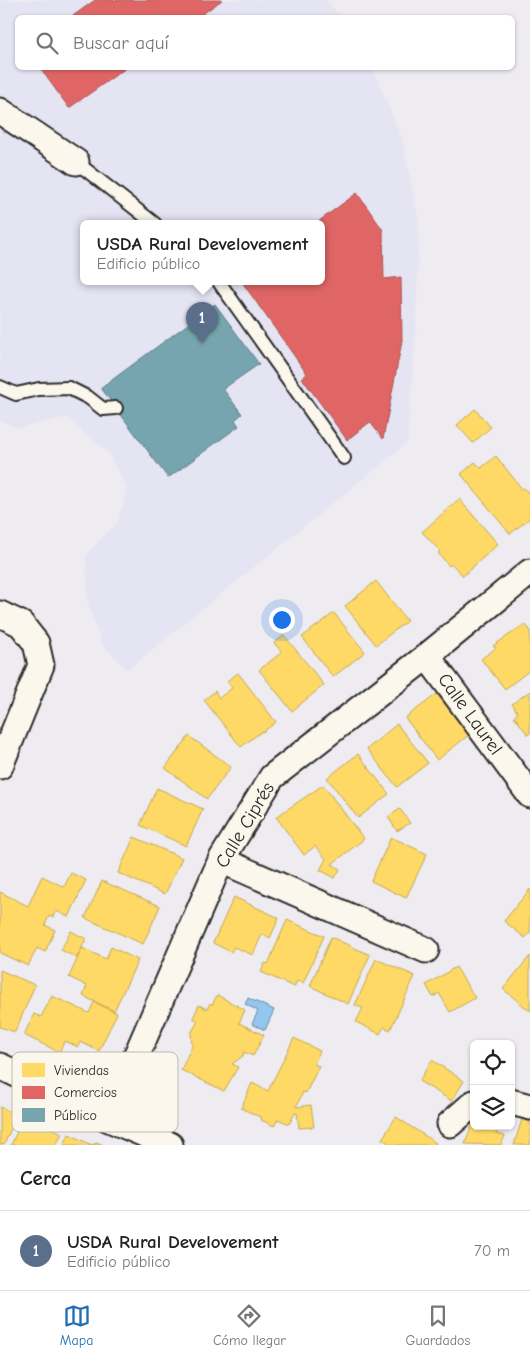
<!DOCTYPE html>
<html lang="es">
<meta charset="utf-8">
<style>
body{margin:0;font-family:"Comic Neue",sans-serif;background:#f2f2f2;color:#222}
.controls{position:absolute;right:15px;bottom:15px;display:grid;overflow:hidden;border-radius:8px;box-shadow:0 1px 4px #0004}
.controls button{width:45px;height:45px;display:grid;place-items:center;padding:0;border:0;border-bottom:1px solid #e0e0e0;background:#fff;color:#222;font:25px sans-serif}
.you{position:absolute;left:281px;top:619px;width:18px;height:18px;margin:-12px;border:4px solid #fff;border-radius:50%;background:#1a73e8;box-shadow:0 0 0 8px #1a73e833}
.badge{display:grid;place-items:center;width:32px;height:32px;border-radius:50%;background:#1f6fb2;color:#fff;font-size:16px;font-weight:700}
.pin{position:absolute;translate:-50% -41px;filter:drop-shadow(0 1px 2px #0008)}
.pin::after{content:'';position:absolute;top:26px;width:18px;height:15px;background:inherit;clip-path:polygon(0 0,100% 0,50% 100%)}
.popup{position:absolute;left:80px;top:220px;width:245px;height:65px;box-sizing:border-box;display:grid;place-content:center;border-radius:8px;background:#fff;filter:drop-shadow(0 1px 4px #0005);font-size:16px;white-space:nowrap;color:#767676}
.popup b{font-size:19px;color:#222}
.popup::after{content:'';position:absolute;left:50%;top:100%;margin-left:-10px;border:10px solid transparent;border-top-color:#fff}
.list{margin:0;padding:0;list-style:none}
h2{display:flex;justify-content:space-between;align-items:center;height:65px;margin:0;padding:0 20px;font-size:21px}
h2 small{font-size:16px;font-weight:400;color:#767676}
.list li{display:grid;grid-template-columns:32px 1fr auto;gap:15px;align-items:center;box-sizing:border-box;height:80px;padding:0 20px;border-top:1px solid #e0e0e0}
.list b{display:block;font-size:19px;white-space:nowrap}
.list p{margin:0;font-size:16px;white-space:nowrap;color:#767676}
.list em{font-size:16px;font-style:normal;color:#767676}
.icon{flex:none;width:28px;height:28px;fill:none;stroke:currentColor;stroke-width:2;stroke-linecap:round;stroke-linejoin:round}
.map{position:relative;flex:none;width:530px;height:1145px;overflow:hidden}
.search{position:absolute;background:#fff;box-shadow:0 1px 4px #0004;left:15px;right:15px;top:15px;height:55px;display:flex;align-items:center;gap:12px;box-sizing:border-box;padding:0 18px;border-radius:8px;color:#767676;font-size:19px}
.sheet{height:145px;background:#fff}
nav{display:flex;justify-content:space-around;align-items:center;box-sizing:border-box;height:70px;border-top:1px solid #e0e0e0;background:#fff;font-size:14px;color:#767676}
nav a{display:grid;justify-items:center;gap:2px}
nav .on{color:#1f6fb2}
.map>svg:first-child{display:block}
</style>
<div class="map">
<svg width="530" height="1145" viewBox="0 0 530 1145">
<rect width="100%" height="100%" fill="#eeecf0"/>
<filter id="ink" filterUnits="userSpaceOnUse"><feTurbulence type="fractalNoise" baseFrequency=".02" numOctaves="2"/><feDisplacementMap in="SourceGraphic" scale="10" xChannelSelector="R" yChannelSelector="G"/><feConvolveMatrix kernelMatrix="1 2 1 2 8 2 1 2 1" color-interpolation-filters="sRGB"/></filter>
<g filter="url(#ink)">
<path fill="#e5e4f3" fill-rule="evenodd" d="M 0,0 L 326,0 L 341,17 L 18,18 L 18,68 L 372,68 L 401,135 L 419,221 L 416,333 L 407,443 L 127,670 L 101,643 L 87,600 L 86,555 L 118,521 L 127,490 L 109,453 L 66,417 L 19,428 L 0,421 ZM 83,224 L 321,224 L 321,282 L 83,282 Z"/>
<path fill="#93c7f0" stroke="#6989a1" d="M 248,998 L 274,1010 L 265,1030 L 252,1024 L 258,1011 L 245,1004 Z"/>
<path fill="#ffd966" stroke="#bfa554" d="M 475,409 L 491,427 L 473,443 L 457,425 Z
M 496,456 L 522,489 L 524,488 L 530,495 L 530,518 L 510,534 L 461,474 L 475,462 L 481,468 Z
M 459,499 L 498,544 L 463,576 L 452,564 L 449,566 L 438,553 L 440,551 L 422,532 Z
M 376,581 L 407,621 L 376,645 L 345,606 Z
M 334,613 L 365,652 L 333,677 L 302,637 Z
M 525,624 L 530,630 L 530,670 L 505,689 L 481,659 L 496,648 L 493,646 Z
M 284,635 L 324,685 L 292,711 L 259,670 L 282,652 L 274,643 Z
M 238,673 L 276,722 L 263,732 L 262,731 L 241,747 L 204,700 L 215,691 L 219,698 L 232,688 L 227,681 Z
M 530,691 L 530,733 L 528,735 L 514,716 L 518,713 L 512,704 Z
M 437,694 L 469,735 L 437,760 L 405,718 Z
M 397,724 L 428,763 L 397,787 L 367,749 Z
M 189,736 L 231,767 L 207,799 L 165,768 Z
M 358,754 L 389,794 L 358,818 L 327,778 Z
M 323,785 L 364,839 L 332,864 L 340,869 L 335,878 L 320,870 L 326,859 L 315,846 L 304,855 L 276,817 Z
M 157,788 L 203,809 L 186,846 L 140,825 Z
M 400,809 L 410,823 L 397,831 L 388,817 Z
M 134,837 L 182,858 L 165,894 L 118,873 Z
M 391,837 L 427,854 L 406,898 L 371,881 Z
M 71,873 L 86,880 L 69,917 L 56,911 L 53,917 L 49,916 L 45,925 L 55,930 L 45,952 L 37,948 L 28,966 L 0,953 L 0,892 L 28,906 L 42,876 L 64,887 Z
M 102,881 L 160,906 L 143,944 L 85,918 Z
M 530,889 L 530,933 L 525,938 L 504,921 Z
M 234,897 L 279,918 L 270,938 L 262,934 L 253,955 L 234,947 L 231,952 L 213,943 Z
M 287,920 L 324,936 L 303,983 L 297,981 L 294,987 L 261,972 L 265,963 L 268,964 Z
M 71,931 L 86,939 L 77,958 L 61,950 Z
M 331,937 L 370,955 L 348,1004 L 310,986 Z
M 111,947 L 138,960 L 114,1011 L 83,996 L 87,986 L 69,977 L 82,948 L 106,959 Z
M 530,956 L 530,1011 L 503,989 Z
M 376,959 L 415,976 L 390,1030 L 384,1027 L 380,1034 L 356,1022 L 363,1008 L 355,1005 Z
M 456,967 L 475,998 L 450,1012 L 439,993 L 433,997 L 426,985 Z
M 0,970 L 35,985 L 15,1032 L 0,1027 Z
M 217,995 L 245,1010 L 239,1023 L 264,1035 L 253,1056 L 244,1052 L 243,1056 L 232,1064 L 238,1067 L 224,1091 L 181,1070 L 192,1046 L 191,1033 L 198,1021 L 193,1018 L 199,1005 L 207,1009 L 210,1003 L 212,1005 Z
M 52,996 L 89,1013 L 94,1002 L 117,1013 L 99,1051 L 80,1042 L 78,1047 L 65,1041 L 59,1052 L 24,1035 L 34,1014 L 41,1017 Z
M 294,1038 L 320,1051 L 314,1064 L 319,1066 L 306,1093 L 303,1092 L 296,1107 L 311,1105 L 314,1127 L 299,1128 L 297,1113 L 295,1113 L 289,1124 L 278,1119 L 274,1126 L 261,1120 L 262,1118 L 241,1108 L 252,1083 L 268,1091 Z
M 432,1060 L 464,1081 L 452,1101 L 419,1081 Z
M 0,1107 L 17,1115 L 4,1145 L 0,1145 Z
M 24,1116 L 62,1133 L 56,1145 L 11,1145 Z
M 396,1117 L 436,1143 L 435,1145 L 392,1145 L 382,1139 Z
M 474,1119 L 474,1126 L 499,1126 L 496,1134 L 505,1136 L 501,1145 L 465,1144 Z
M 522,1119 L 530,1121 L 530,1145 L 514,1145 Z
M 69,1134 L 92,1145 L 97,1142 L 103,1145 L 64,1145 Z"/>
<path fill="#e06666" stroke="#aa5454" d="M 95,0 L 222,0 L 197,18 L 70,18 Z
M 40,68 L 126,68 L 69,108 Z
M 357,193 L 383,230 L 384,279 L 401,277 L 402,341 L 383,439 L 370,422 L 347,440 L 302,378 L 307,374 L 242,282 L 321,282 L 321,224 L 315,224 Z"/>
<path fill="#76a5af" stroke="#608087" d="M 215,304 L 259,364 L 223,389 L 242,414 L 235,420 L 239,426 L 168,478 L 101,388 Z"/>
<g fill="none" stroke-linecap="round" stroke-linejoin="round">
<g stroke="#2b2b2b" stroke-width="16">
<path id="lane" d="M 76,162 L 155,224
M 219,282 L 344,458
M 0,387 L 16,394 L 39,389 L 69,388 L 89,398 L 103,409 L 116,408"/>
</g>
<g stroke="#2b2b2b" stroke-width="29">
<path id="street" d="M 0,111 L 76,162
M 0,614 L 21,624 L 36,643 L 41,665 L 0,766
M 427,656 L 530,795
M 221,860 L 426,950
M 0,1066 L 109,1119 L 170,1145
M 511,1102 L 530,1107
M 109,1119 L 221,860 L 272,777 L 427,656 L 530,572
M 450,1124 L 474,1103"/>
</g>
<use href="#lane" stroke="#fbf7ec" stroke-width="12"/>
<use href="#street" stroke="#fbf7ec" stroke-width="25"/>
</g>
</g>
<g text-anchor="middle" dominant-baseline="central" stroke-width="5" stroke-linejoin="round" paint-order="stroke">
<g font-size="19" fill="#2b2b2b" stroke="#fbf7ec">
<text transform="translate(470 714) rotate(54)">Calle Laurel</text>
<text transform="translate(245 825) rotate(-59)">Calle Ciprés</text>
</g>
</g>
<rect x="12" y="1052" width="166" height="80" rx="8" fill="#fbf7ec" stroke="#bdbab2" stroke-width="1"/>
<rect x="22" y="1063" width="23" height="14" fill="#ffd966"/>
<rect x="22" y="1086" width="23" height="13" fill="#e06666"/>
<rect x="22" y="1108" width="23" height="14" fill="#76a5af"/>
<g font-size="14" fill="#2b2b2b">
<text x="54" y="1075">Viviendas</text>
<text x="54" y="1097">Comercios</text>
<text x="54" y="1120">Público</text>
</g>
</svg>
<div class="controls">
<button><svg class="icon" aria-label="locate" viewBox="0 0 24 24"><circle cx="12" cy="12" r="6"/><path d="M12 2v4M12 18v4M2 12h4M18 12h4"/></svg></button>
<button><svg class="icon" aria-label="layers" viewBox="0 0 24 24"><path d="M12 4l9 5-9 5-9-5zM3 14l9 5 9-5"/></svg></button>
</div>
<div class="you"></div>
<div class="pin badge" style="left:202px;top:343px;background:#5c6f8a">1</div>
<div class="popup"><b>USDA Rural Develovement</b>Edificio público</div>
<div class="search"><svg class="icon" aria-label="search" viewBox="0 0 24 24"><circle cx="10" cy="10" r="6"/><path d="M15 15l6 6"/></svg>Buscar aquí</div>
</div>
<section class="sheet">
<h2>Cerca<small></small></h2>
<ul class="list">
<li><span class="badge" style="background:#5c6f8a">1</span><div><b>USDA Rural Develovement</b><p>Edificio público</p></div><em>70 m</em></li>
</ul>
</section>
<nav>
<a class="on"><svg class="icon" aria-label="map" viewBox="0 0 24 24"><path d="M3 6l6-2 6 2 6-2v14l-6 2-6-2-6 2zM9 4v14M15 6v14"/></svg>Mapa</a>
<a><svg class="icon" aria-label="directions" viewBox="0 0 24 24"><path d="M12 3l9 9-9 9-9-9zM9 14v-3h6M13 9l2 2-2 2"/></svg>Cómo llegar</a>
<a><svg class="icon" aria-label="saved" viewBox="0 0 24 24"><path d="M7 4h10v16l-5-4-5 4z"/></svg>Guardados</a>
</nav>
